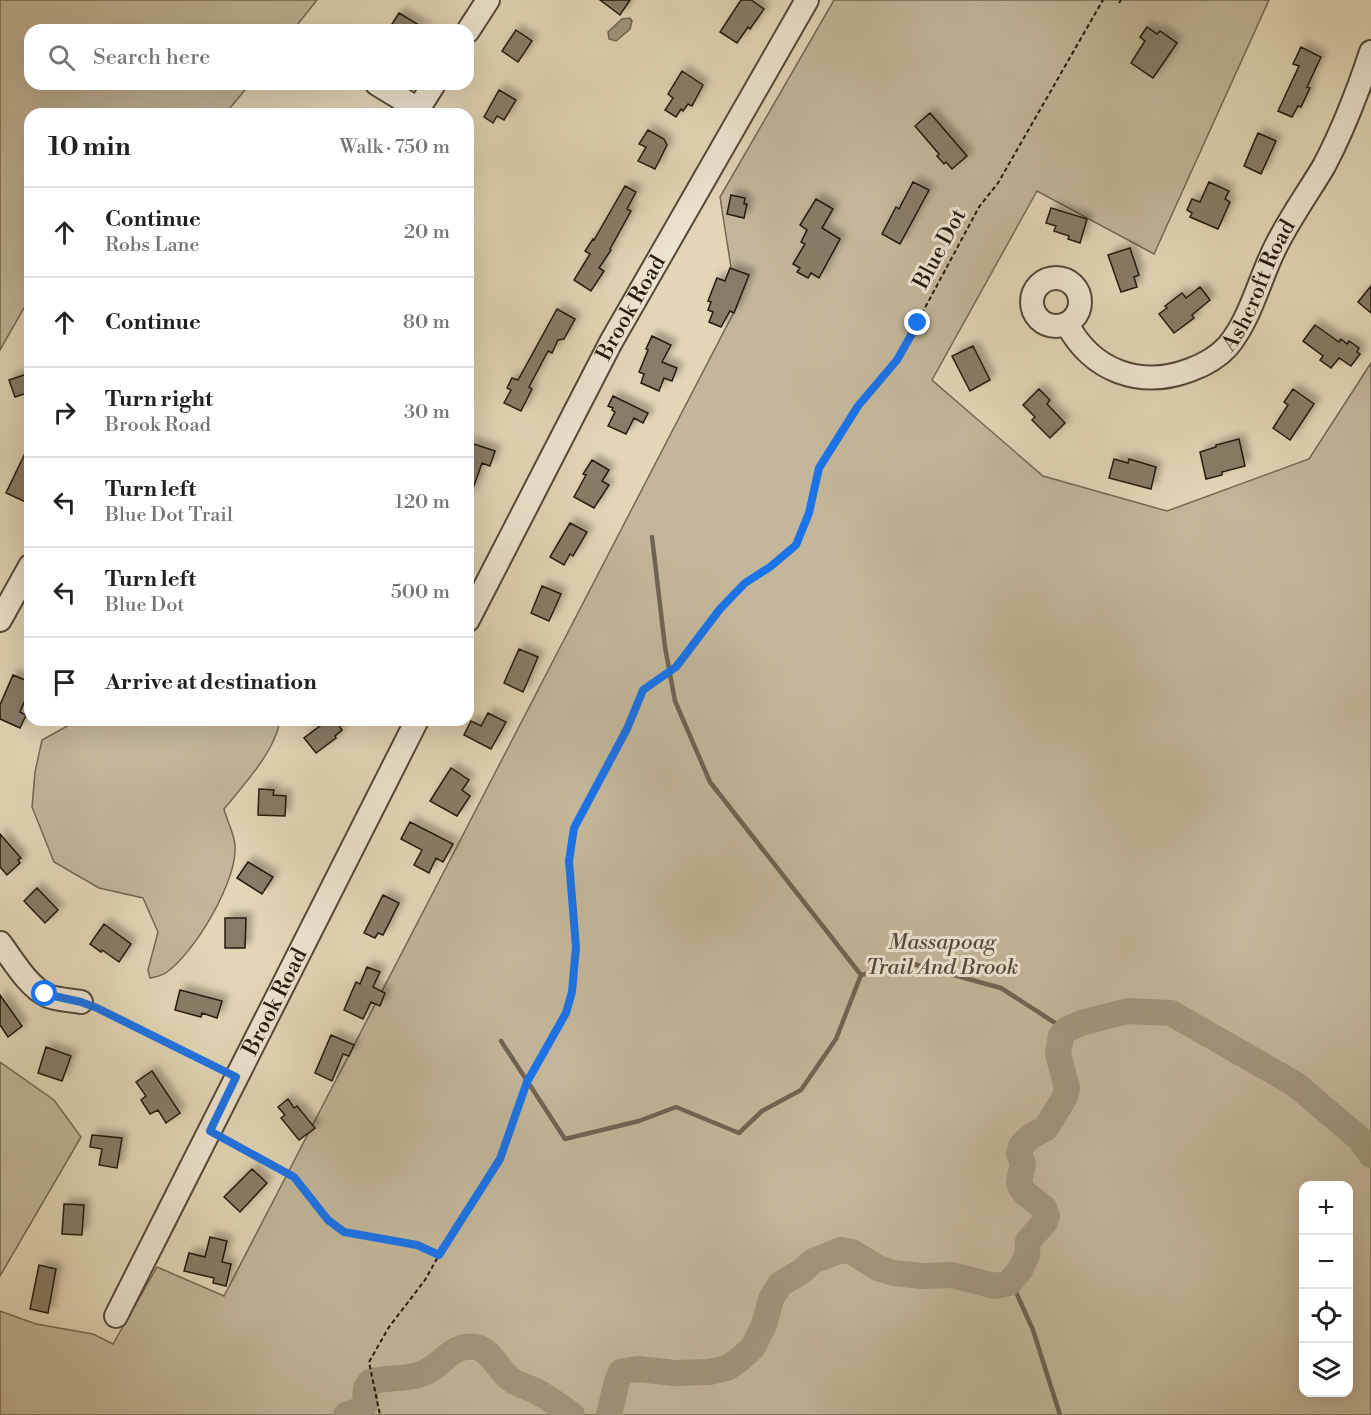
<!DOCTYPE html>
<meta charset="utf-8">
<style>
body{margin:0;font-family:"Libre Bodoni",serif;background:#f6f6f6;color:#202124}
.controls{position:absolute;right:18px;bottom:18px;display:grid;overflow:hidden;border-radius:12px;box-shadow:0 6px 24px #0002}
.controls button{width:54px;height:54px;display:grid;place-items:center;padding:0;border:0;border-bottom:2px solid #e0e0e0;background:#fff;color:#202124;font:30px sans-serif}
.stop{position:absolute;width:18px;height:18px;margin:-14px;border:4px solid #1a73e8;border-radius:50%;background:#fff}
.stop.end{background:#1a73e8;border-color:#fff;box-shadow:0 2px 6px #0008}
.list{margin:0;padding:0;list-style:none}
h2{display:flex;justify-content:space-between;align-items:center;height:78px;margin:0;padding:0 24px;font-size:26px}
h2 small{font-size:20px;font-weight:400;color:#757577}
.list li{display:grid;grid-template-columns:39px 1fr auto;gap:18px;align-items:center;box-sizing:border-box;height:90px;padding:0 24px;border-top:2px solid #e0e0e0}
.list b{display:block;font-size:22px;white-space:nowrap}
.list p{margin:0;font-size:20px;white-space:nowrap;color:#757577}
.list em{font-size:20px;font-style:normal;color:#757577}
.icon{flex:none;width:33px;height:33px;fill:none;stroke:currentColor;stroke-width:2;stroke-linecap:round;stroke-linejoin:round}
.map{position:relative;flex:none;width:1371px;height:1415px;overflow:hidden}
.search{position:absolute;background:#fff;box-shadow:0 6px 24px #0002;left:24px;top:24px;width:450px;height:66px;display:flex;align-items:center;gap:15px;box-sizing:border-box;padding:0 21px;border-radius:18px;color:#757577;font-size:22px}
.panel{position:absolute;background:#fff;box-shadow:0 6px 24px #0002;left:24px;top:108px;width:450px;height:618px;border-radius:18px}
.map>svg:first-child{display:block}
</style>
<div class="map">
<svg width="1371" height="1415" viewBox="0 0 1371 1415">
<defs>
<filter id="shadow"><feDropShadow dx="5.5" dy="-5.5" stdDeviation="3" flood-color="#0004"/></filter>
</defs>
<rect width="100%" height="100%" fill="#e3d6b7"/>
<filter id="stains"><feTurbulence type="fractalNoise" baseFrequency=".00333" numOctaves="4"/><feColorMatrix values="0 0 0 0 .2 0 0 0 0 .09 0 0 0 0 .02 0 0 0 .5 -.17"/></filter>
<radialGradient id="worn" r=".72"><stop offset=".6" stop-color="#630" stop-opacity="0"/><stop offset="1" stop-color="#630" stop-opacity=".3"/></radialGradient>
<path fill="#c3b69a" stroke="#746854" stroke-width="1.5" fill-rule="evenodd" d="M 0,0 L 317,0 L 293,30 L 30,30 L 30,84 L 250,84 L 225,114 L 30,114 L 30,310 L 24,308 L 0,350 Z
M 834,0 L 1269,0 L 1154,254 L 1037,191 L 932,380 L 1043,476 L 1167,511 L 1309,459 L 1371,363 L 1371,1415 L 0,1415 L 0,1311 L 36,1324 L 93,1334 L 113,1344 L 157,1267 L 224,1296 L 737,306 L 720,197 ZM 1304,1186 L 1348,1186 L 1348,1392 L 1304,1392 Z
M 78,720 L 280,720 C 276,750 243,786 224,809 C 227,821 234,833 235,845 C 238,880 195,952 167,972 C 162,976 155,977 150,978 L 148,970 L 158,932 L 143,898 L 99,888 L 54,862 L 32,807 L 35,772 L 42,740 Z
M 0,1062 L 54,1100 L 81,1137 L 0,1276 Z"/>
<path fill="#a2967e" stroke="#706452" stroke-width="1.5" d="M 630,18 L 632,21 L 630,29 L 616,41 L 609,39 L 608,32 L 622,19 Z"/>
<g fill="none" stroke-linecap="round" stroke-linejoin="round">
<path stroke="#706452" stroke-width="4.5" d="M 652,537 L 665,647 L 675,701 L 710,782 L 861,975 L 910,963 L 1001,988 L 1066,1030
M 501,1041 L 565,1139 L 639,1121 L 676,1107 L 739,1133 L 762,1111 L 801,1090 L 836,1039 L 861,975
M 1011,1281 L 1033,1330 L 1060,1415"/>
<path stroke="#a2967e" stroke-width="26" d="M 346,1415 L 360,1410 L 365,1404 L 366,1388 L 370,1382 C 390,1376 409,1381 428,1371 C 444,1362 455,1343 476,1347 C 491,1350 498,1369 509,1378 C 517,1385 528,1387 538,1392 C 550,1399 561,1407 572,1415
M 609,1415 L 617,1381 L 621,1372 L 624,1371 L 638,1369 L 675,1373 L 709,1372 L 727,1368 L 739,1360 L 753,1347 L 764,1325 L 771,1299 L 780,1284 L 801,1272 L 813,1261 L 841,1250 L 852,1252 L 878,1268 L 893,1273 L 922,1276 L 952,1275 L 994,1286 L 1009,1283 L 1020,1270 L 1027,1255 L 1028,1241 L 1045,1222 L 1047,1216 L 1044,1208 L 1025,1193 L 1020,1186 L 1019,1182 L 1023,1163 L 1019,1154 L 1021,1146 L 1030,1137 L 1046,1128 L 1065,1097 L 1067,1088 L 1058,1054 L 1061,1036 L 1066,1030 L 1081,1023 L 1128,1011 L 1171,1013 L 1295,1084 L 1360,1139 L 1371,1155"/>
</g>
<path fill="#887c66" stroke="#251a0f" stroke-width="1.5" filter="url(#shadow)" d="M 600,0 L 630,0 L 620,15 Z
M 741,0 L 751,0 L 764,9 L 750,29 L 748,27 L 737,43 L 720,32 Z
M 399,13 L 427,30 L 393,30 L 395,26 L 392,24 Z
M 1147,27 L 1157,34 L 1160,31 L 1177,43 L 1153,78 L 1131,63 L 1145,41 L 1140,37 Z
M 516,30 L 532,41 L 518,62 L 502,51 Z
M 1301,47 L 1321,57 L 1307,87 L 1310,88 L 1301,107 L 1298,106 L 1292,117 L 1278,111 L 1299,66 L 1293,64 Z
M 682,71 L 703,85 L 692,106 L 688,104 L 683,111 L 681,109 L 676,117 L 665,110 L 673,98 L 668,94 Z
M 499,90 L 516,100 L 504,120 L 497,116 L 493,123 L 484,117 Z
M 930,113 L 967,156 L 952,169 L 946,162 L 944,164 L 937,156 L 939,154 L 915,126 Z
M 648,130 L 664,139 L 667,145 L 655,169 L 638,161 L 646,147 L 639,144 Z
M 1258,133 L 1276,141 L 1261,174 L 1244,166 Z
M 913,182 L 929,190 L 900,244 L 882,234 L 896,207 L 899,209 Z
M 1209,182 L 1229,191 L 1225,199 L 1230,202 L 1218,229 L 1190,217 L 1192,213 L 1187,210 L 1192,199 L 1200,202 Z
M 625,186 L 636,192 L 627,209 L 631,211 L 610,249 L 611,250 L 599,268 L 604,271 L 591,291 L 574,280 L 590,254 L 585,251 L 593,239 L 594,240 Z
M 731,195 L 745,198 L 744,204 L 747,204 L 744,218 L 727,214 Z
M 816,199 L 833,209 L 822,228 L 840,239 L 819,278 L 811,273 L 808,278 L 797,272 L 800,268 L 793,264 L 805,244 L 801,242 L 807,230 L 800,225 Z
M 1051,208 L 1087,219 L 1080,243 L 1068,239 L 1069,236 L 1054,231 L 1056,226 L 1046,223 Z
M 1130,248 L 1139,275 L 1134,277 L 1137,287 L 1121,292 L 1108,255 Z
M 730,268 L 749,275 L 734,313 L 730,311 L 721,327 L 709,322 L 713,312 L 708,310 L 711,302 L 708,301 L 717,278 L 725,281 Z
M 1371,286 L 1371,313 L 1358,302 Z
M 1200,287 L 1210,300 L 1192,315 L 1194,318 L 1174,333 L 1159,314 L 1167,308 L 1165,306 L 1182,293 L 1186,298 Z
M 557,309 L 575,319 L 564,339 L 558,340 L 552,353 L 548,351 L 529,387 L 532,389 L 521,411 L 504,403 L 511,390 L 507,388 L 512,378 L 518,380 Z
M 1315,325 L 1339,342 L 1341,339 L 1347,344 L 1349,341 L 1359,348 L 1357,352 L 1360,354 L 1351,366 L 1339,358 L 1331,368 L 1320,360 L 1323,356 L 1303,341 Z
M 652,336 L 671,345 L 662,362 L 677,368 L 672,381 L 664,378 L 659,391 L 641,383 L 644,374 L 639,372 L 648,350 L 646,349 Z
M 973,346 L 990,380 L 970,391 L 952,356 Z
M 30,373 L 30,392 L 15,397 L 9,380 Z
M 1039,389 L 1050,400 L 1047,404 L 1065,423 L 1050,438 L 1032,420 L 1035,417 L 1023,405 Z
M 1293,389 L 1314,404 L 1290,440 L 1273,428 L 1288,405 L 1284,402 Z
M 613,396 L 648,413 L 643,423 L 634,418 L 626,434 L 608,426 L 615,412 L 612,410 L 613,408 L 608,406 Z
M 1239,439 L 1245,466 L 1222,472 L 1222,475 L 1206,479 L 1200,452 L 1216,447 L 1216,445 Z
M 468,442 L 495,451 L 490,466 L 482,463 L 470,497 L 468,497 Z
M 30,443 L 30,504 L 6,493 Z
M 1114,459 L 1128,463 L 1129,459 L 1156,467 L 1151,489 L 1109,478 Z
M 592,460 L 609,470 L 602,481 L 609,485 L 594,508 L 574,497 L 586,475 L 583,474 Z
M 570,523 L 587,532 L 573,556 L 570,554 L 564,565 L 550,557 Z
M 542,586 L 561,594 L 549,621 L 531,613 Z
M 519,649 L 538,657 L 523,692 L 504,683 Z
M 13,675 L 30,682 L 30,689 L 20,712 L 26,715 L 20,728 L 0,719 L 0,705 Z
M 488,713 L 506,722 L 491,749 L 464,735 L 471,721 L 481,726 Z
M 328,720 L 335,720 L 342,730 L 335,736 L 336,738 L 316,753 L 304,738 Z
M 451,768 L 469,780 L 462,790 L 470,796 L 457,816 L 430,801 Z
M 259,789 L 274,790 L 273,795 L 286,796 L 285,816 L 258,815 Z
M 410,822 L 453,844 L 443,862 L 436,858 L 429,873 L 414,865 L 422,850 L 401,839 Z
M 0,834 L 21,858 L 18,860 L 20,863 L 7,875 L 0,867 Z
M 248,862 L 273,877 L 262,894 L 237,878 Z
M 37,888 L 58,910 L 45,923 L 24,901 Z
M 383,895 L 399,903 L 383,935 L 378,933 L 375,938 L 364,933 Z
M 225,918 L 246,918 L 245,948 L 225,948 Z
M 104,924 L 131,944 L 119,962 L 102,950 L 101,952 L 90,944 Z
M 367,967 L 380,972 L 373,987 L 385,993 L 380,1006 L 371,1002 L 363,1019 L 344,1010 L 356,982 L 360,984 Z
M 180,990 L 222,1001 L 217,1018 L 202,1013 L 201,1017 L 175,1010 Z
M 0,995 L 22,1026 L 8,1037 L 0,1025 Z
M 331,1035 L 354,1045 L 349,1056 L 343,1054 L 332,1081 L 315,1073 Z
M 46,1047 L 71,1056 L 62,1081 L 38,1073 Z
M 152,1071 L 180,1113 L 166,1123 L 158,1110 L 150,1114 L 141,1100 L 146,1096 L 136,1082 Z
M 288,1099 L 294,1108 L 297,1106 L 315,1128 L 299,1140 L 281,1118 L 285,1115 L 278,1107 Z
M 92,1135 L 122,1138 L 117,1168 L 99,1165 L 102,1149 L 90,1147 Z
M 252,1169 L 267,1183 L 240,1212 L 224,1197 Z
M 64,1204 L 84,1205 L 82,1235 L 62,1234 Z
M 210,1237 L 227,1241 L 222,1262 L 231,1264 L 226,1286 L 213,1283 L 214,1278 L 184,1271 L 189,1253 L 205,1257 Z
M 39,1265 L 56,1269 L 48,1313 L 30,1309 Z"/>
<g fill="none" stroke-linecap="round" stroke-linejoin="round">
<g stroke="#544939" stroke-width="26">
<g id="minor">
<path d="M 468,31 L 488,0"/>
<path d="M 377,84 L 418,109"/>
<path d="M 415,114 L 434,84"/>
<circle cx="1056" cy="302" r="24"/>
<path id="s1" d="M 1067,324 C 1092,371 1140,389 1190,370 C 1204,365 1218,357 1228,346 C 1251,318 1259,280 1275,248 C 1289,219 1308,193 1324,166 C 1343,130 1358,91 1371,52"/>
<path d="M 0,620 L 30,566"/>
<path id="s2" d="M 468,620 L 611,342 L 807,0"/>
<path d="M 0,943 C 13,960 28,987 48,996 C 58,1000 71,1000 81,1002"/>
<path id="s3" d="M 116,1316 L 417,720"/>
</g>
</g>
<path stroke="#251a0f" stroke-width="2" stroke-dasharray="4.5 3" stroke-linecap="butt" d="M 1119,3 L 1121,0
M 98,1008 L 219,1068
M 225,1140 L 294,1177 L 303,1187 L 328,1220 L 344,1232 L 417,1245 L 439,1255 L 425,1280 L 389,1327 L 369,1362 L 380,1415
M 439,1255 L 500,1159 L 527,1082 L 566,1013 L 572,992 L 576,947 L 569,861 L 574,828 L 627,729 L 643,690 L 676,667 L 720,609 L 745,583 L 770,566 L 796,545 L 809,513 L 819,468 L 858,406 L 897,360 L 979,207 L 998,183 L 1103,0"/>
<use href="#minor" stroke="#ede4d0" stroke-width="22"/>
</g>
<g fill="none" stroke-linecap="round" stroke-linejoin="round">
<path stroke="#1a73e8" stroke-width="8" d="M 45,994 L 81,1002 L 97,1008 L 236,1077 L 210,1131 L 294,1177 L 328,1220 L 344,1232 L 417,1245 L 439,1255 L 500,1159 L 527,1082 L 566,1013 L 572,992 L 576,947 L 569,861 L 574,828 L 627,729 L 643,690 L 676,667 L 720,609 L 745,583 L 770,567 L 796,545 L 809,513 L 819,468 L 858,406 L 897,360 L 918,323"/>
</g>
<g text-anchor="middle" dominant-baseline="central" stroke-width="6" stroke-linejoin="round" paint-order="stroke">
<g font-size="22" fill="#251a0f" stroke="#ede4d0">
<text transform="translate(940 249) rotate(-62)">Blue Dot</text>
<text stroke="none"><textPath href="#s1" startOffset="258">Ashcroft Road</textPath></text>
<text stroke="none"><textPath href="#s2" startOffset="352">Brook Road</textPath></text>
<text stroke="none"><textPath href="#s3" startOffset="352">Brook Road</textPath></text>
</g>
<g font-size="22" font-style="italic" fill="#544939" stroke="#ede4d0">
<text x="942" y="942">Massapoag<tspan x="942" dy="25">Trail And Brook</tspan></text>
</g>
</g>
<rect width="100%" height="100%" filter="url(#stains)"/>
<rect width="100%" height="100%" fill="url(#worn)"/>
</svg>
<div class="controls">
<button>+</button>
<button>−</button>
<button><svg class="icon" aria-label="locate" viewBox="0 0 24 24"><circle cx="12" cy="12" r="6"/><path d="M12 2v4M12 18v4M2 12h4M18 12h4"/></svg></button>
<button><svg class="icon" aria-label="layers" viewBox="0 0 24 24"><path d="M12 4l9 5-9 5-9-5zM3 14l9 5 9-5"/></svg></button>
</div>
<div class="stop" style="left:45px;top:994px"></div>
<div class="stop end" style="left:918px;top:323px"></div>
<div class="search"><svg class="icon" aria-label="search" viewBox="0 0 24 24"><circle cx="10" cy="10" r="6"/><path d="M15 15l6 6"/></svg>Search here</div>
<section class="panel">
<h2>10 min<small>Walk · 750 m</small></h2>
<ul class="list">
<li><svg class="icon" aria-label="ahead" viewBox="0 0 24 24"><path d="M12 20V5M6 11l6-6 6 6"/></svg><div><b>Continue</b><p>Robs Lane</p></div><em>20 m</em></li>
<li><svg class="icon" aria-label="ahead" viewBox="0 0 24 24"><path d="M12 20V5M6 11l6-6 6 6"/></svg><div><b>Continue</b></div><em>80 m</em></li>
<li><svg class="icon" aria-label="right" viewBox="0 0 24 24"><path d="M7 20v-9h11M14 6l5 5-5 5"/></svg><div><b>Turn right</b><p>Brook Road</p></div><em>30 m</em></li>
<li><svg class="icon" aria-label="left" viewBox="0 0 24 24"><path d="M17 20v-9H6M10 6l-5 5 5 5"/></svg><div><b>Turn left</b><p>Blue Dot Trail</p></div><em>120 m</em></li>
<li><svg class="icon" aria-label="left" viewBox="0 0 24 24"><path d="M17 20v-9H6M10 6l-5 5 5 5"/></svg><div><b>Turn left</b><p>Blue Dot</p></div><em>500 m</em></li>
<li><svg class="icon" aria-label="arrive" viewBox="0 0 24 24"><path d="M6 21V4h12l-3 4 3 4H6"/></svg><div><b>Arrive at destination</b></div></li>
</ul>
</section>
</div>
